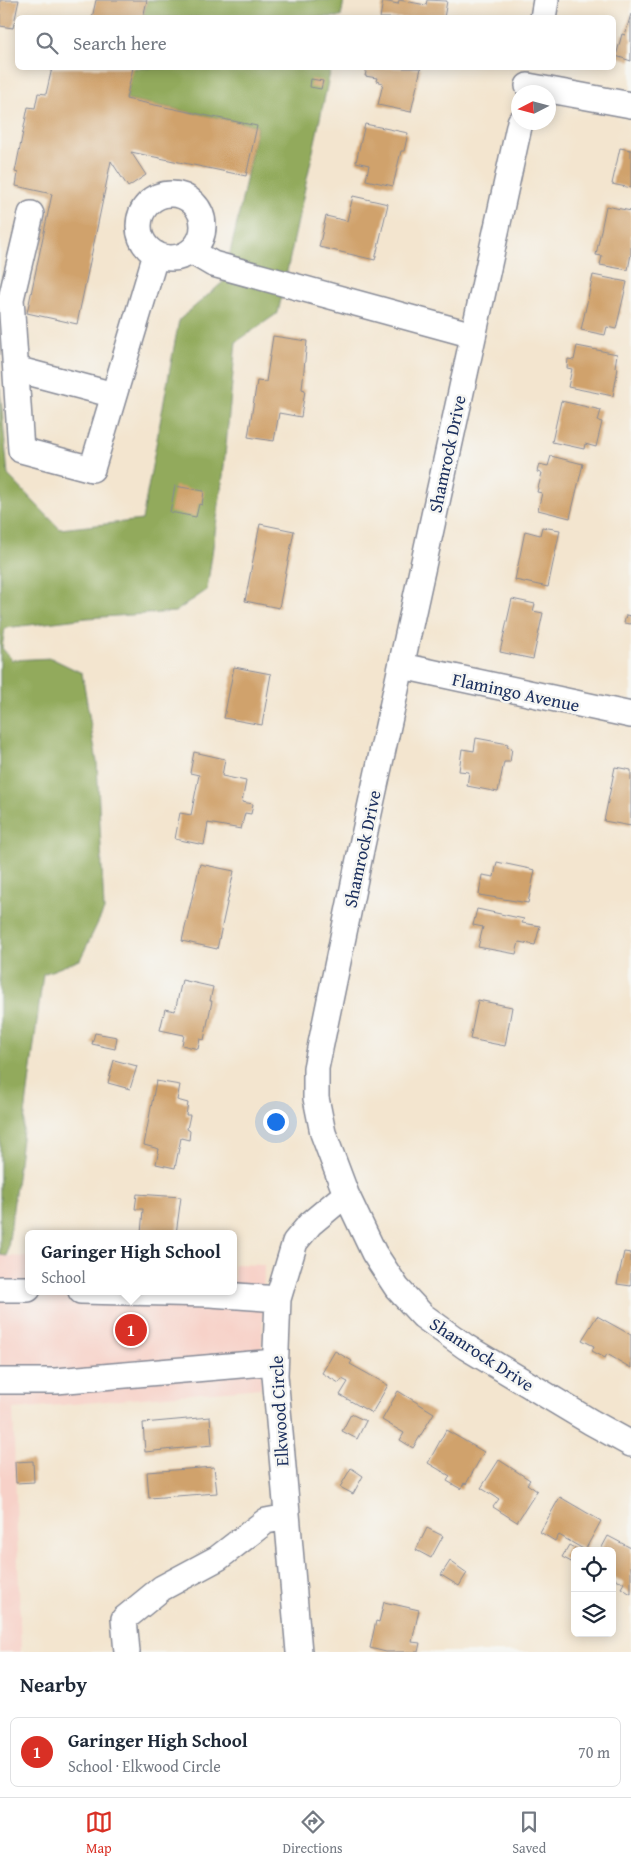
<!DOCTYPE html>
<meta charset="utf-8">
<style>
body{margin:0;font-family:"Gentium Book Plus",serif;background:#f2f2f3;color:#1f2937}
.controls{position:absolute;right:15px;bottom:15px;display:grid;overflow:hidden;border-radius:8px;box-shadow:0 2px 12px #0003}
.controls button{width:45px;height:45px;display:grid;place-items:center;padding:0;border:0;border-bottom:1px solid #e0e1e3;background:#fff;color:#1f2937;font:25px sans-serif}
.compass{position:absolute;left:511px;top:85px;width:45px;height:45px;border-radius:50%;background:#fff;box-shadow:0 2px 12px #0003;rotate:264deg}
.you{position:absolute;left:275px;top:1121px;width:18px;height:18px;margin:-12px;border:4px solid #fff;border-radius:50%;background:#1a73e8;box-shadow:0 0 0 8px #1a73e833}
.badge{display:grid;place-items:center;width:32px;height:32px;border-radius:50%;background:#d93025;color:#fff;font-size:16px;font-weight:700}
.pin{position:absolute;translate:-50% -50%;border:2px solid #fff;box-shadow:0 1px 5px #0006}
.popup{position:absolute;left:25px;top:1230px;width:212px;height:65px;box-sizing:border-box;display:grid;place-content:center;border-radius:8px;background:#fff;filter:drop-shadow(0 1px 4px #0005);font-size:16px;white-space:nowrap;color:#747a83}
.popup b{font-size:19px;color:#1f2937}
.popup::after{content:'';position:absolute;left:50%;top:100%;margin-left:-10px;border:10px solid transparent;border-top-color:#fff}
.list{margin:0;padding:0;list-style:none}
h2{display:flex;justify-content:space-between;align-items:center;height:65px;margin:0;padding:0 20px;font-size:21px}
h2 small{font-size:16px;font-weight:400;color:#747a83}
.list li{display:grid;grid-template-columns:32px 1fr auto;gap:15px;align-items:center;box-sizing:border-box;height:70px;margin:0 10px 10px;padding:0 10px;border:1px solid #e0e1e3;border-radius:8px}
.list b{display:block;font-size:19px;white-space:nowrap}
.list p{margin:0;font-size:16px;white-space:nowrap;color:#747a83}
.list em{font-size:16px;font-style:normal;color:#747a83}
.icon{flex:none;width:28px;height:28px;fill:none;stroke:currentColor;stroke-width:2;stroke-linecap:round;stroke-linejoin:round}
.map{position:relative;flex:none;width:631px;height:1652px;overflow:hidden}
.search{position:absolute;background:#fff;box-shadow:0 2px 12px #0003;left:15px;right:15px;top:15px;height:55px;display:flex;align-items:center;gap:12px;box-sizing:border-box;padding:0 18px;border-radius:8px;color:#747a83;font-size:19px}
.sheet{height:145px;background:#fff}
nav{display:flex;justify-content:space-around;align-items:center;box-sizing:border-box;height:70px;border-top:1px solid #e0e1e3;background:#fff;font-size:14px;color:#747a83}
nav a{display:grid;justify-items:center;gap:2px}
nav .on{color:#d93025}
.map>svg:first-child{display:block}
</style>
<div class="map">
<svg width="631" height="1652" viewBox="0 0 631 1652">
<rect width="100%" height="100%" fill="#f6f6f2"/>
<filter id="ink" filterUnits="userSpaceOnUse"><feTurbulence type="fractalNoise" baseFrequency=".02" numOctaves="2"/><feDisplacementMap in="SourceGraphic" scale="10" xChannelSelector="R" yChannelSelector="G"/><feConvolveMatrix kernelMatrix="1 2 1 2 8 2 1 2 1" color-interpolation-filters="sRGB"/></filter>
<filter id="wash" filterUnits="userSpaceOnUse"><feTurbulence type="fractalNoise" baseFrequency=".0096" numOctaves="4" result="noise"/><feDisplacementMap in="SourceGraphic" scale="20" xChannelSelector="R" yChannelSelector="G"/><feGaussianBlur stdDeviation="1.12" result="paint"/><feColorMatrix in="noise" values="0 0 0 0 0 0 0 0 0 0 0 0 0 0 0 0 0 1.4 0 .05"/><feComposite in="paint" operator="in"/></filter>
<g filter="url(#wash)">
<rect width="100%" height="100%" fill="#f3e5cf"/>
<path fill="#f7d1c8" d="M 0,1041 L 7,1256 L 28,1257 L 28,1291 L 234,1291 L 234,1264 L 264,1265 L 261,1388 L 13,1409 L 21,1652 L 0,1652 Z"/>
<path fill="#92aa5c" stroke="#566c5d" d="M 147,0 L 344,0 L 341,17 L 143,18 Z
M 133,68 L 331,68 L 278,313 L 236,342 L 223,476 L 207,590 L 175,612 L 87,618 L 5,628 L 2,648 L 12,660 L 51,658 L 82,673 L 97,762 L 104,910 L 80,960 L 43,974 L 7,1256 L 0,1255 L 0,389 L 8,475 L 60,529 L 142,520 L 179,320 L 223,282 L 238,219 L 257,126 L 126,99 Z"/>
<g id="blocks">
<path fill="#d0a26c" d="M 0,0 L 19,0 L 13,28 L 0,26 Z
M 96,0 L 147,0 L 143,18 L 92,18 Z
M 399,0 L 426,5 L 427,0 L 447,1 L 444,18 L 380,18 L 383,1 L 398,4 Z
M 631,14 L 631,61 L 616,56 L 622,34 L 625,35 Z
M 52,68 L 133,68 L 126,99 L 257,126 L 246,176 L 131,152 L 146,175 L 128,187 L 111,161 L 77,324 L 27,313 L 52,194 L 16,186 L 18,173 L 15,172 L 28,107 L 35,108 L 38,93 L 46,94 Z
M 367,68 L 421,68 L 411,112 L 378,105 L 383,83 L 376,81 L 377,78 L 365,76 Z
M 311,79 L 323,81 L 321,89 L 310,87 Z
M 365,124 L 408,133 L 404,151 L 401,151 L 393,186 L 366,180 L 369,165 L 356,162 Z
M 620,148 L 631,150 L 631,188 L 612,184 Z
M 353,196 L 388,204 L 375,260 L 319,247 L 326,216 L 347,221 Z
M 606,206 L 631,211 L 631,254 L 628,270 L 600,265 L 602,256 L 596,255 Z
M 593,275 L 627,282 L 616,329 L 607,327 L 605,335 L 581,330 Z
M 273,336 L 307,341 L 302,389 L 305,390 L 301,417 L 279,413 L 274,441 L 248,437 L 257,381 L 266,382 Z
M 577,346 L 617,354 L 615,367 L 618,368 L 613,396 L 568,387 L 572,369 L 567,368 L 568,359 L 574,360 Z
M 561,401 L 601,410 L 598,421 L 602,422 L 596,447 L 585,444 L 584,449 L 552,442 Z
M 551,456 L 583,464 L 570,518 L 538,510 L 542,493 L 537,492 L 542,473 L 537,472 L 539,464 L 548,466 Z
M 175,486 L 204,491 L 202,505 L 199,504 L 196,517 L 170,512 Z
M 260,524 L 294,531 L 279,608 L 245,601 Z
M 542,527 L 560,530 L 548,587 L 515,580 L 525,531 L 540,535 Z
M 512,599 L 535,604 L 533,611 L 543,613 L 533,659 L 500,652 Z
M 626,615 L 631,616 L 631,624 L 624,623 Z
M 234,667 L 271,674 L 262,725 L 224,718 Z
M 476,738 L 508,744 L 507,747 L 512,748 L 510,762 L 504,762 L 498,792 L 467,786 L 469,772 L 459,771 L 462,749 L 474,751 Z
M 194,752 L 225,759 L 222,776 L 246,781 L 242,802 L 253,804 L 251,814 L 245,813 L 241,829 L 208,823 L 204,845 L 175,839 L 180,813 L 191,815 L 199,775 L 190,773 Z
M 615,767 L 631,770 L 631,826 L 604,821 Z
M 497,862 L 535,870 L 528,903 L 479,895 L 482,875 L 494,877 Z
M 200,864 L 234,871 L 217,949 L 182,941 Z
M 477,909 L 524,919 L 522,923 L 540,926 L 535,945 L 519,942 L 516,954 L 478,947 L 483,927 L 473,925 Z
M 182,980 L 213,987 L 210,1001 L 212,1001 L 204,1040 L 200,1039 L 198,1049 L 182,1045 L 184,1035 L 160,1030 L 165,1009 L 175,1011 Z
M 478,1000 L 512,1007 L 505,1046 L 470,1039 Z
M 95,1033 L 117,1037 L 115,1049 L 92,1044 Z
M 114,1060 L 137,1066 L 130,1089 L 108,1083 Z
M 156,1081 L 180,1085 L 177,1100 L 188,1103 L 186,1115 L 190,1115 L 187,1129 L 190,1131 L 189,1140 L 181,1138 L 175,1168 L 156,1164 L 159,1149 L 144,1145 Z
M 137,1194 L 181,1197 L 176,1234 L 141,1234 L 143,1209 L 135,1209 Z
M 624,1252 L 631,1253 L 631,1286 L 617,1284 Z
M 597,1316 L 631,1335 L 631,1368 L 607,1354 L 605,1358 L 592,1351 L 594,1346 L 582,1340 Z
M 335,1351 L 352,1361 L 350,1364 L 388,1385 L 372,1413 L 340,1395 L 348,1382 L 342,1379 L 339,1383 L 322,1373 Z
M 398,1391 L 434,1413 L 413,1448 L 400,1440 L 404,1433 L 382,1420 Z
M 351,1414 L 366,1421 L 357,1439 L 342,1431 Z
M 210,1417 L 212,1445 L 145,1452 L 143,1423 Z
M 446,1430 L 484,1452 L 466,1484 L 464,1483 L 461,1489 L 447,1481 L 450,1476 L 428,1463 Z
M 499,1460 L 530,1480 L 527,1484 L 537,1491 L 517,1522 L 493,1507 L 499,1499 L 481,1488 Z
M 33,1461 L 34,1482 L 16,1483 L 15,1462 Z
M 214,1467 L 217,1493 L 149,1498 L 147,1472 Z
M 351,1468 L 363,1476 L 353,1494 L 340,1487 Z
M 560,1497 L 601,1521 L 585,1550 L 559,1535 L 555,1541 L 540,1532 Z
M 427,1528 L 443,1536 L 431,1558 L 416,1550 Z
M 608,1536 L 631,1548 L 631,1594 L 621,1588 L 624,1583 L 612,1577 L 612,1551 L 600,1551 Z
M 569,1545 L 580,1551 L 575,1551 L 575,1564 L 562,1557 Z
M 450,1561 L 467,1573 L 459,1586 L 441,1575 Z
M 384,1602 L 419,1610 L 412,1642 L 420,1643 L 418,1652 L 386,1652 L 370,1648 L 376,1621 L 379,1622 Z"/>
</g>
</g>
<g filter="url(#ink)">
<use href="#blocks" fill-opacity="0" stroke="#878a96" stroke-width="1"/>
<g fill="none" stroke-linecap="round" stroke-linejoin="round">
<g stroke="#878a96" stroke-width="28">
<path id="minor" d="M 543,18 L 546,0
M 528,86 L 631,105
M 520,122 L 362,845 L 316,1068 L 316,1098 L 323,1133 L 346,1194 L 374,1253 L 397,1288 L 423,1316 L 466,1347 L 591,1422 L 631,1444
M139 226a32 32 0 1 1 64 0a32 32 0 1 1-64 0Z
M 31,214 L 11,299 L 21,450 L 92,469 L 114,395
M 191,251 L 213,264 L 473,335
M 16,369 L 114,395 L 156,254
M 402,666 L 631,715
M 0,1289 L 28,1289
M 81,1291 L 210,1294 L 278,1299
M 0,1381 L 56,1381 L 275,1362
M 127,1652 L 124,1619 L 162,1588 L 218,1558 L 266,1521 L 287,1517
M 299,1652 L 275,1375 L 278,1299 L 295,1242 L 310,1224 L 346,1194"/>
</g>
<use href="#minor" stroke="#fff" stroke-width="25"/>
</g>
</g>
<g text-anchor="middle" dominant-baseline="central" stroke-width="5" stroke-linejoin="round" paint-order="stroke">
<g font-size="18" fill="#1b2f5e" stroke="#f6f6f2">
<text transform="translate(447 454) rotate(-78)">Shamrock Drive</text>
<text transform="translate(516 692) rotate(12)">Flamingo Avenue</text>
<text transform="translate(362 849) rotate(-78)">Shamrock Drive</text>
<text transform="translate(482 1354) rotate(33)">Shamrock Drive</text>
<text transform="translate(279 1411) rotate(-93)">Elkwood Circle</text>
</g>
</g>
</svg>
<div class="controls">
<button><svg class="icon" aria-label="locate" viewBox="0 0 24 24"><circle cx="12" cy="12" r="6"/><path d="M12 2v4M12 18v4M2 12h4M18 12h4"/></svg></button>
<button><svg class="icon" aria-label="layers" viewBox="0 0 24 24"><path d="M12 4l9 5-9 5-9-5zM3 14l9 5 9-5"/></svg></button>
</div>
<svg class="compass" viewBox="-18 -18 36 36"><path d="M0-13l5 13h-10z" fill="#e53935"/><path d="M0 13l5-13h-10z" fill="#747a83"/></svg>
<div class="you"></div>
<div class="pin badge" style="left:131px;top:1330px">1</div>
<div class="popup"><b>Garinger High School</b>School</div>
<div class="search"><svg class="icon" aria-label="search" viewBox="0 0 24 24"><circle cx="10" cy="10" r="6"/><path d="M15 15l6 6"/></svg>Search here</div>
</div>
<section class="sheet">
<h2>Nearby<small></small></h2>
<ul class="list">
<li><span class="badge">1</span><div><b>Garinger High School</b><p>School · Elkwood Circle</p></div><em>70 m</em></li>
</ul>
</section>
<nav>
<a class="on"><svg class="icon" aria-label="map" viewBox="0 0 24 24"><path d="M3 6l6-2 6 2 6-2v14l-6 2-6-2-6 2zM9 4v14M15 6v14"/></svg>Map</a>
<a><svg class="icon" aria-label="directions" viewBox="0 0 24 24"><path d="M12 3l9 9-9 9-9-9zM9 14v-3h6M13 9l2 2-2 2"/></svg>Directions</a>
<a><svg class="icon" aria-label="saved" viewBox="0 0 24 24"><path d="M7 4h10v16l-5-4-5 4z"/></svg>Saved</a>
</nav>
